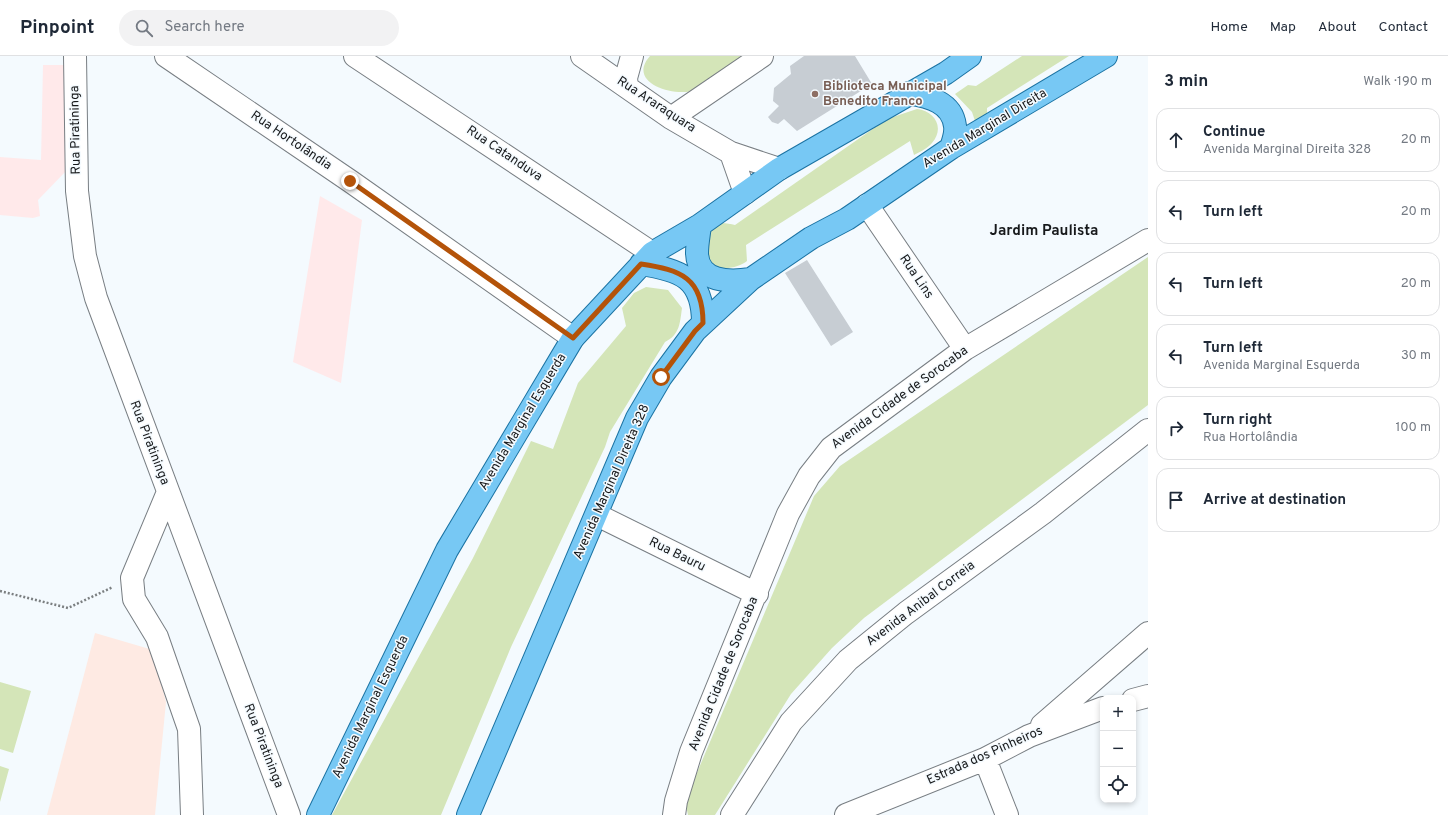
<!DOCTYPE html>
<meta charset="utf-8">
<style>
body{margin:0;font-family:Overpass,sans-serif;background:#f2f2f3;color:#1f2937}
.controls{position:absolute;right:12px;bottom:12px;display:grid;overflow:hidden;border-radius:8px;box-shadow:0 2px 6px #0003}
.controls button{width:36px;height:36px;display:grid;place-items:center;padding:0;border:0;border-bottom:1px solid #e0e1e3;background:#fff;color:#1f2937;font:20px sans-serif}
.stop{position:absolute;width:12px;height:12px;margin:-9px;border:3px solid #b45309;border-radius:50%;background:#fff}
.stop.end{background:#b45309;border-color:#fff;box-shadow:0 1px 4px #0008}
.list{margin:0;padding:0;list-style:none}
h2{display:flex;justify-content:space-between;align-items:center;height:52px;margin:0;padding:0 16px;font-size:17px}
h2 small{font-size:13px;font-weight:400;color:#747a83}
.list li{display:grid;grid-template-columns:26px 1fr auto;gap:12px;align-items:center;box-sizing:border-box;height:64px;margin:0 8px 8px;padding:0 8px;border:1px solid #e0e1e3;border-radius:12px}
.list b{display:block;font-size:15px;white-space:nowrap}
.list p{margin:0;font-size:13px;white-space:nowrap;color:#747a83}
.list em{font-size:13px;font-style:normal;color:#747a83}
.icon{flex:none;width:22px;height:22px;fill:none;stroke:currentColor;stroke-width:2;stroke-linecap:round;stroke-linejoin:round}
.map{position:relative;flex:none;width:1148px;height:759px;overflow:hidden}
header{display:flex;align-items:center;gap:24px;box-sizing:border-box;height:56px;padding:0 20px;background:#fff;border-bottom:1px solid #e0e1e3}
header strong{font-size:19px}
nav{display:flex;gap:22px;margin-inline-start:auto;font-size:14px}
.search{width:280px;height:36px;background:#f2f2f3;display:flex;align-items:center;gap:10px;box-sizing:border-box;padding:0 14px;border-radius:22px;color:#747a83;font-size:15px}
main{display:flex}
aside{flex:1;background:#fff}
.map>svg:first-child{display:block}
</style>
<header>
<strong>Pinpoint</strong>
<div class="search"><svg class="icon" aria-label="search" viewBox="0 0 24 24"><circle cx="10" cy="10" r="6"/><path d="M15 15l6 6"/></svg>Search here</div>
<nav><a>Home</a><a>Map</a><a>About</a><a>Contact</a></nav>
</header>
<main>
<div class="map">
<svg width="1148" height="759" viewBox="0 0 1148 759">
<rect width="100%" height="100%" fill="#f4fafe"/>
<path fill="#ffe9ea" d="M 43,9 L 67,9 L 69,112 L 38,144 L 40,160 L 33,162 L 0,159 L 0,101 L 41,104 Z
M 320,140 L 362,164 L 341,327 L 293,306 Z"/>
<path fill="#feeae3" d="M 95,577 L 153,594 L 166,646 L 155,759 L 47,759 Z"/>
<path fill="#d4e5b8" d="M 650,0 L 742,0 L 741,3 C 728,13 713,26 698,33 C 678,43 625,28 650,0 Z
M 1022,0 L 1069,0 L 987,52 L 987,61 L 976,68 L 972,56 L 955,38 L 968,29 L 976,30 Z
M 917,53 C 935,55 945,72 932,87 C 928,92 920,96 914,99 L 910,85 L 746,189 L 747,205 C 737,213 711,218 707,199 C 705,188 709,169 722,167 C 726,167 731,168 735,169 L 887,63 Z
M 1148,201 L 1148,349 L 864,562 L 832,592 L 791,638 L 715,759 L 688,759 L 685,745 L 814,440 L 840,410 Z
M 646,231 L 668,234 L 682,252 C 680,266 680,279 665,286 L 610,376 L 605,391 L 511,591 L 441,759 L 332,759 L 473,502 L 531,385 L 553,393 L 578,327 L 626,270 L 622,252 L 634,237 Z
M 0,626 L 31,635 L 13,697 L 0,693 Z
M 0,710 L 9,713 L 0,746 Z"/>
<path fill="#c7cdd3" d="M 804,0 L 855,0 L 872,28 L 797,75 L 784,63 L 778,68 L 772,66 L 768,61 L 779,50 L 773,45 L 774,32 L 791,18 L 790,10 Z
M 807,204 L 853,276 L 831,290 L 785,217 Z"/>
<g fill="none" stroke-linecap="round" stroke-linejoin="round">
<g stroke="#787e83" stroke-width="24">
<path id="minor" d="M 75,0 L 77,135 L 85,200 L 96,242 L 289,759
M 166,0 L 350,125 L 573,282
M 355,0 L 652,197
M 582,0 L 671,62 L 731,97 L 779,113
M 627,31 L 626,22 L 632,0
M 671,62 L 762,0
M 731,97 L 745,137
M 867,149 L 965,293
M 168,436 L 132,522 L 134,543 L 157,581 L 189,673 L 192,759
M 597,459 L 757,538
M 1133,644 L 1148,640
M 1042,669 L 1148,577
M 985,703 L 1007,759
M 674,759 L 676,745 L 691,696 L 788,458 L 809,420 L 831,392 L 965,293 L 1148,184
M 732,759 L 791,666 L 848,604 L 906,557 L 1043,457 L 1148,374
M 846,759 L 985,703 L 1029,680 L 1103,652"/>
</g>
<g stroke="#1b73a3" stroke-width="24">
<path id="major" d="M 909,37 C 929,41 952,46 955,70 C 956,76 953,86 951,92
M 700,169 C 699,178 697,188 697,197 C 698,227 730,226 751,223
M 641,208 C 681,214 703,222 703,267
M 318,759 L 447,494 L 573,282 L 652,197 L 700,169 L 779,113 L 946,17 L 970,0
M 468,759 L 637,362 L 661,321 L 695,275 L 751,223 L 811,182 L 847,163 L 951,92 L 1106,0"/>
</g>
<path stroke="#7b7f81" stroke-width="2.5" stroke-dasharray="2 2" stroke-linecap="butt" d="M 0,535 L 68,552 L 113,531"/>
<use href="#minor" stroke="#fff" stroke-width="22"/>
<use href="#major" stroke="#77c8f4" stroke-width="22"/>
</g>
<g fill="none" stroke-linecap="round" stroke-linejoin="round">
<path stroke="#b45309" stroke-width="5" d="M 350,125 L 573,282 L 641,208 C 681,214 703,222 703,267 L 695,275 L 661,321"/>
</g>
<circle fill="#8d6e63" stroke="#f4fafe" stroke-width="1.5" cx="815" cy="38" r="4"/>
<g text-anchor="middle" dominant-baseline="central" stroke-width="3" stroke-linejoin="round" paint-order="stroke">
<g font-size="13" font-weight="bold" fill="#785e54" stroke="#f4fafe" text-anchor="start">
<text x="823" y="31">Biblioteca Municipal<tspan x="823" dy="15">Benedito Franco</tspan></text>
</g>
<g font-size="13" fill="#17191b" stroke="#f4fafe">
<text transform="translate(656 49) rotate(33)">Rua Araraquara</text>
<text transform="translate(985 73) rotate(-31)">Avenida Marginal Direita</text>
<text transform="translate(76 74) rotate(-91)">Rua Piratininga</text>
<text transform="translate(291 85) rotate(34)">Rua Hortolândia</text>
<text transform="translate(504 98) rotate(34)">Rua Catanduva</text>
<text transform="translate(916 221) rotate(56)">Rua Lins</text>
<text transform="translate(900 342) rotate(-36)">Avenida Cidade de Sorocaba</text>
<text transform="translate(523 366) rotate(-59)">Avenida Marginal Esquerda</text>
<text transform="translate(149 387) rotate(69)">Rua Piratininga</text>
<text transform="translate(612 426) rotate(-66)">Avenida Marginal Direita 328</text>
<text transform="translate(677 499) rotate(26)">Rua Bauru</text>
<text transform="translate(921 548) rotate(-37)">Avenida Anibal Correia</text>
<text transform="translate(724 618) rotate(-68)">Avenida Cidade de Sorocaba</text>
<text transform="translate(371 651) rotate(-64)">Avenida Marginal Esquerda</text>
<text transform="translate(263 690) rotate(69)">Rua Piratininga</text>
<text transform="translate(985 700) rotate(-24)">Estrada dos Pinheiros</text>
</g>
<g font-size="15" font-weight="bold" fill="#17191b" stroke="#f4fafe">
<text x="1044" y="175">Jardim Paulista</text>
</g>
</g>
</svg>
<div class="controls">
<button>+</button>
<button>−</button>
<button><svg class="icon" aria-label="locate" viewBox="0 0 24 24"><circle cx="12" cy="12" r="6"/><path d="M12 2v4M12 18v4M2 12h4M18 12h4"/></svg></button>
</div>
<div class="stop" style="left:661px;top:321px"></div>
<div class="stop end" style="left:350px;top:125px"></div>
</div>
<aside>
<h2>3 min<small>Walk · 190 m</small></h2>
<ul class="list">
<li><svg class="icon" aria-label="ahead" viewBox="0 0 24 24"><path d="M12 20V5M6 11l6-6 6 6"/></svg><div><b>Continue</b><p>Avenida Marginal Direita 328</p></div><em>20 m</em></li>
<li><svg class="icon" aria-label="left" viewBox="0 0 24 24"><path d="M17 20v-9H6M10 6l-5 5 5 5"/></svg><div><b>Turn left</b></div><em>20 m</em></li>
<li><svg class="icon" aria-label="left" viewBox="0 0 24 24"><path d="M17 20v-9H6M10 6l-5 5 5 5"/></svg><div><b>Turn left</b></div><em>20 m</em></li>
<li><svg class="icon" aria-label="left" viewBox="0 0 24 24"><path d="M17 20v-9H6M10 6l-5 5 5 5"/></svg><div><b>Turn left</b><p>Avenida Marginal Esquerda</p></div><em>30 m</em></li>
<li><svg class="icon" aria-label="right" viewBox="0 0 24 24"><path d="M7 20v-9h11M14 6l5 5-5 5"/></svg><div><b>Turn right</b><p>Rua Hortolândia</p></div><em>100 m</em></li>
<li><svg class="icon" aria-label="arrive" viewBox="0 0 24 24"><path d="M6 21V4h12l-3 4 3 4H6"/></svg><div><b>Arrive at destination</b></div></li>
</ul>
</aside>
</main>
